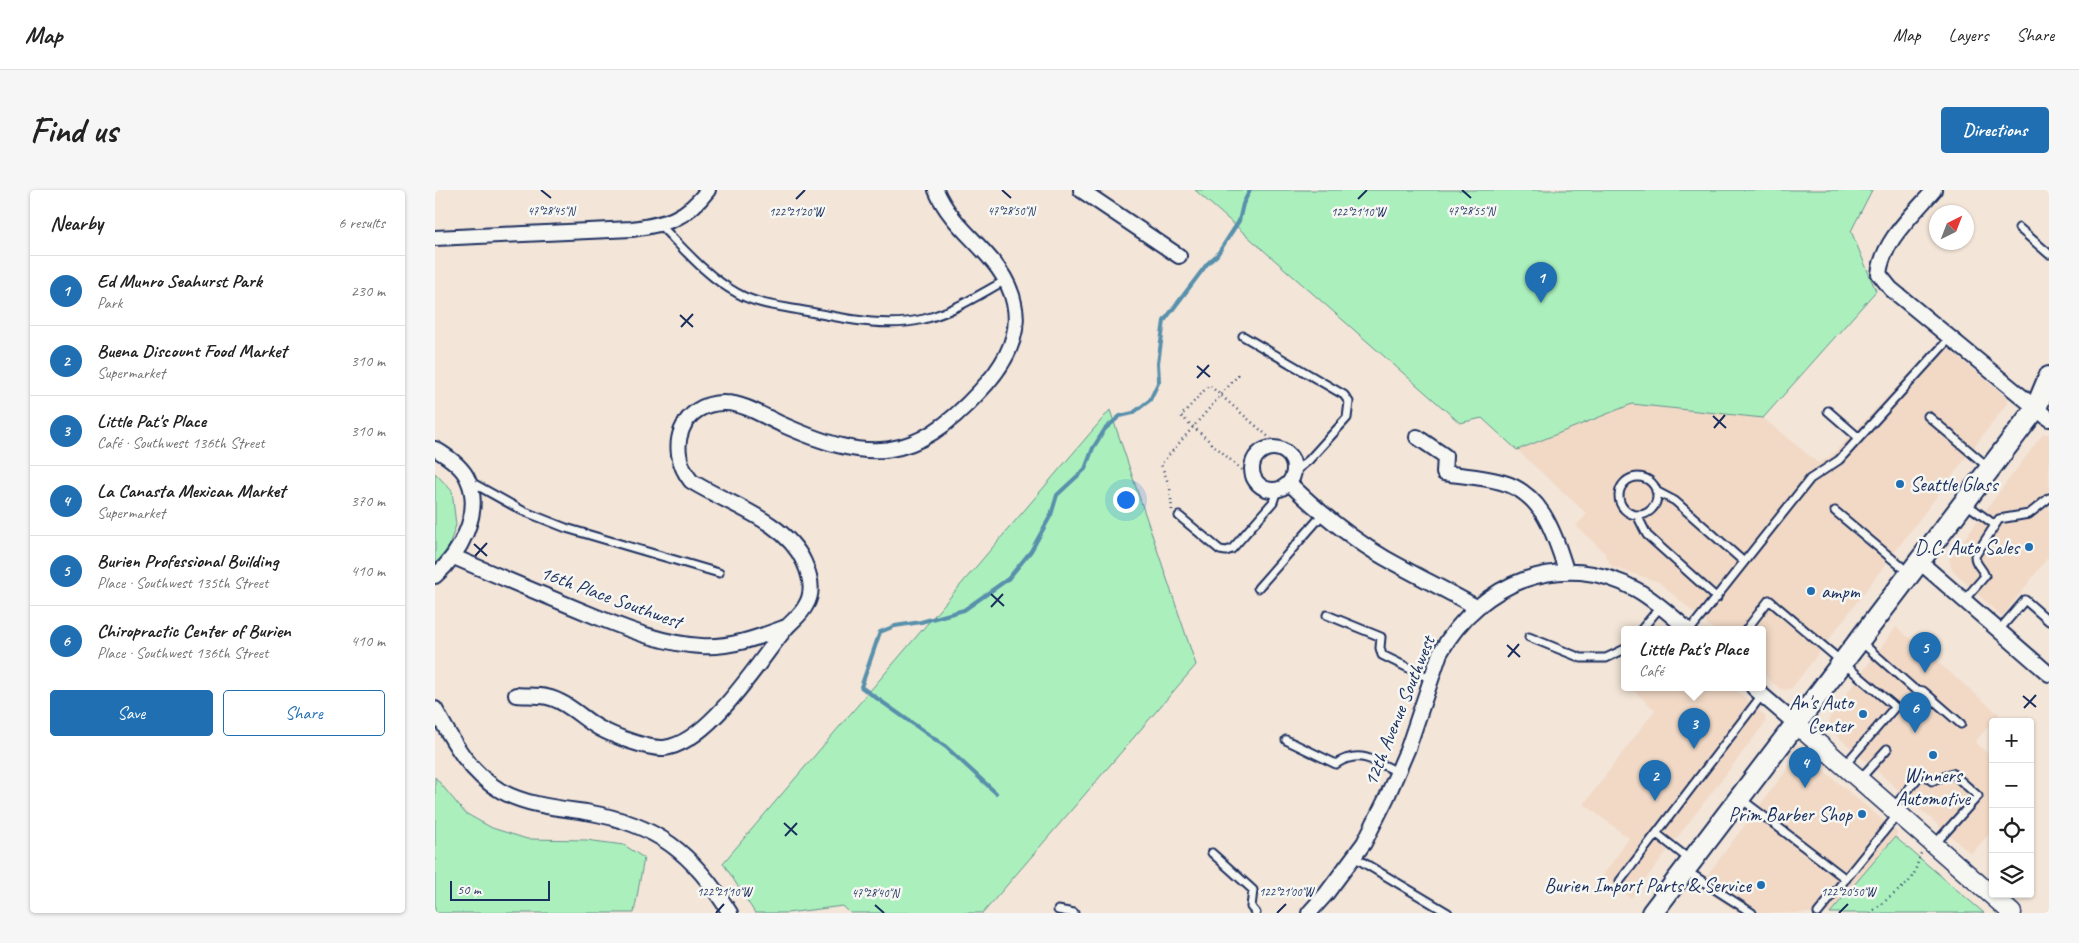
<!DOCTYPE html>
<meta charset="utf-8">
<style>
body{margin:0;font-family:Caveat,sans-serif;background:#f6f6f6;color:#222}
.controls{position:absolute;right:15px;bottom:15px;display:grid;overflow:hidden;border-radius:5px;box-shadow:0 1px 4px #0004}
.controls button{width:45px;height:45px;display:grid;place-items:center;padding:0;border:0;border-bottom:1px solid #e0e0e0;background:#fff;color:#222;font:25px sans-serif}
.compass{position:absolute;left:1494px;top:15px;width:45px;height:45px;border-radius:50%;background:#fff;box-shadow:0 1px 4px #0004;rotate:42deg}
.scale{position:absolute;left:15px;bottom:12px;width:100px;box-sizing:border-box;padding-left:5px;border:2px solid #1b2f5e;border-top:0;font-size:14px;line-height:18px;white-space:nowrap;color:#1b2f5e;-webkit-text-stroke:4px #f6f6f2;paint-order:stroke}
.you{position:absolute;left:690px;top:309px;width:18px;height:18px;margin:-12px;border:4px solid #fff;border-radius:50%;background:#1a73e8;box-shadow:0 0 0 8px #1a73e833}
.badge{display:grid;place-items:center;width:32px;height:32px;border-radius:50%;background:#1f6fb2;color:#fff;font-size:16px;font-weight:700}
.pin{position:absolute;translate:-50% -41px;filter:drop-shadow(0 1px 2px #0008)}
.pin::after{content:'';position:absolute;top:26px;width:18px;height:15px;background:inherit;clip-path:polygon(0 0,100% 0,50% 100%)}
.popup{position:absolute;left:1186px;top:436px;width:145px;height:65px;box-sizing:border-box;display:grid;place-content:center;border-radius:5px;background:#fff;filter:drop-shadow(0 1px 4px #0005);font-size:16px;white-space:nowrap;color:#767676}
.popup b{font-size:19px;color:#222}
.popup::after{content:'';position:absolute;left:50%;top:100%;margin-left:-10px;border:10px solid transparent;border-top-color:#fff}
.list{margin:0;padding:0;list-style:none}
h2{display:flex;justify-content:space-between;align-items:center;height:65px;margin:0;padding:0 20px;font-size:21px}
h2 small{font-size:16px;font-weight:400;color:#767676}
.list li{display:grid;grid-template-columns:32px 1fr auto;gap:15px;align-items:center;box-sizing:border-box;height:70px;padding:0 20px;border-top:1px solid #e0e0e0}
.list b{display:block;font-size:19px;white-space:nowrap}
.list p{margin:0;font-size:16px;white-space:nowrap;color:#767676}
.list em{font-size:16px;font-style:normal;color:#767676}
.actions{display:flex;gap:10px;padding:15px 20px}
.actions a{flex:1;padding:11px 0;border:1px solid #1f6fb2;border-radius:5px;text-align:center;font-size:18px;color:#1f6fb2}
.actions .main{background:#1f6fb2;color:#fff}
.icon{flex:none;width:28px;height:28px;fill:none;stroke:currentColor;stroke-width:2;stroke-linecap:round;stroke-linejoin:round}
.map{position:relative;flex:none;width:1614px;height:723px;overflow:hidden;border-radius:5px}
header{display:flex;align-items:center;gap:30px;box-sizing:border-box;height:70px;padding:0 25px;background:#fff;border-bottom:1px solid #e0e0e0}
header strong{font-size:24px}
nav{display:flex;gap:28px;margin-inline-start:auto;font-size:18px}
.intro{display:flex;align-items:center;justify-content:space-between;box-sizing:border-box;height:120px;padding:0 30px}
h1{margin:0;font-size:35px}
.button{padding:12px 22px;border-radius:5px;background:#1f6fb2;color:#fff;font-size:18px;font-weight:700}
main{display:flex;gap:30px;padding:0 30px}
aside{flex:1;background:#fff;border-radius:5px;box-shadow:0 1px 4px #0004}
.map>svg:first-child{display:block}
</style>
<header>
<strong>Map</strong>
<nav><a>Map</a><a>Layers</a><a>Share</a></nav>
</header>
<div class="intro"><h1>Find us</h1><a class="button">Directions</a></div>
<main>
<aside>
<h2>Nearby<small>6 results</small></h2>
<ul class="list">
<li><span class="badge">1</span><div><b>Ed Munro Seahurst Park</b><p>Park</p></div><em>230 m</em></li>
<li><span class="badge">2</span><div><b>Buena Discount Food Market</b><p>Supermarket</p></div><em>310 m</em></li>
<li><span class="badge">3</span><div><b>Little Pat's Place</b><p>Café · Southwest 136th Street</p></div><em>310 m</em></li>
<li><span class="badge">4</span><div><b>La Canasta Mexican Market</b><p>Supermarket</p></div><em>370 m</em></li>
<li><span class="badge">5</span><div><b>Burien Professional Building</b><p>Place · Southwest 135th Street</p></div><em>410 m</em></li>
<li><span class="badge">6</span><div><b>Chiropractic Center of Burien</b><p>Place · Southwest 136th Street</p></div><em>410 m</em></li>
</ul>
<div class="actions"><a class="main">Save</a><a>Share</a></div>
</aside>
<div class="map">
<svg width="1614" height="723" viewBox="0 0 1614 723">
<rect width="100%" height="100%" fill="#f3e5d8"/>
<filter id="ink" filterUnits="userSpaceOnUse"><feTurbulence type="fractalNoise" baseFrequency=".02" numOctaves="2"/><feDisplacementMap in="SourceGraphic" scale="10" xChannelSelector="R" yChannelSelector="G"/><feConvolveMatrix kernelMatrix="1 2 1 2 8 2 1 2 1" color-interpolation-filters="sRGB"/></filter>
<g filter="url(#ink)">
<path fill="#f1d9c6" d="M 1505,152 L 1571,207 L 1573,212 L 1357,498 L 1351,500 L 1345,499 L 1328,484 L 1328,440 L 1279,440 L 1224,392 L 1177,377 L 1169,362 L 1141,336 L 1152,324 L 1082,260 L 1197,214 L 1328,228 L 1383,273 L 1395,267 Z
M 1608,244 L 1614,244 L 1614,366 L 1567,427 L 1517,380 L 1514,369 Z
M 1461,437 L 1564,524 L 1540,552 L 1558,568 L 1558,640 L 1536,664 L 1400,544 L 1394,534 L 1395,526 Z
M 1196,498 L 1299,498 L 1330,526 L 1330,533 L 1196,708 L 1167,687 L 1194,648 L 1149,614 L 1220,520 Z
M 1368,569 L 1376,570 L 1463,643 L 1395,723 L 1303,723 L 1264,696 L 1359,570 Z"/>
<path fill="#abf0bc" stroke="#63908d" d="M 760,0 L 1437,0 L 1416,41 L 1441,101 L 1328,228 L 1197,214 L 1082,260 L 1047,228 L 1025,233 Z
M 675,220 L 761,475 L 548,723 L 415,723 L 408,716 L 352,723 L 320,723 L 288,673 Z
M 0,283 L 17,301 L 21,335 L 14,356 L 6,368 L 0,373 Z
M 0,587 L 30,623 L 57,638 L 92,649 L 151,650 L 189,655 L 209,668 L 199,723 L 0,723 Z
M 1460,647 L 1549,723 L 1395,723 Z"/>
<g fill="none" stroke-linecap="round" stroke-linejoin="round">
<path stroke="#5990ac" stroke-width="4" d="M 561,603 L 511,557 L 426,497 L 445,442 L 460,436 L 486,432 L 529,420 L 573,389 L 596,361 L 616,325 L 622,305 L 650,279 L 658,258 L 670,239 L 685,226 L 698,223 L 715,210 L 724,191 L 723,173 L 729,131 L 772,74 L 782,65 L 804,31 L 808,14 L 815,0"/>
<g stroke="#1b2f5e" stroke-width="11">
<path id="service" d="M 225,35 C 248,58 272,87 302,103 C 321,114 343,116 364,120 C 404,127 448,139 489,129 C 518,122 545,104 571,90
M 1584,38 L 1614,64
M 808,146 L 909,205 L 914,212 L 912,228 L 874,270 L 859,282
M 1393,221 L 1424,248
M 1493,226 L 1553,277
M1184 306a19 19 0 1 1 38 0a19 19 0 1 1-38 0Z
M 34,291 L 88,321 L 131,338 L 284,383
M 1221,301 L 1240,311 L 1309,372
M 1530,313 L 1560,335
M 1400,321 L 1474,383
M 1202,325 L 1212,345 L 1282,408
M 744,326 L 785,360 L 791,361 L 797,359 L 838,312 L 842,300
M 823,398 L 888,324
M 1529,410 L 1550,386 C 1547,377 1540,375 1540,366 L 1564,329 L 1594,324 L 1614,308
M 892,425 L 946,447 L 945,458 L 947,465 L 996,489
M 1206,440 L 1226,416
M 1255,440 L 1375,289 L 1404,270 L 1515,148
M 1311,440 L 1334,410 L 1460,517 L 1409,576
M 1564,440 L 1590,410 L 1614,431
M 1094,447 L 1146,468 L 1171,468 L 1190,459
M 1425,451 L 1479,499 L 1488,501 L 1526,534
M 851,550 L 901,574 C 925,558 940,572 963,582
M 1425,589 L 1452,559
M 1305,608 L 1411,689
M 1458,618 L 1487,583 L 1497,591 L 1517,583 L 1543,606 L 1499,655
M 1222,644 L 1255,670
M 777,663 L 818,700 L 816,717 L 821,723
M 919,667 L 1013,723
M 1250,680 L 1317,723
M 1185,691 L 1327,505
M 623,720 L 639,723
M 1383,723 L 1463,624"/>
</g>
<g stroke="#1b2f5e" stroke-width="18">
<path id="minor" d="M 646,0 L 744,66
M 1499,0 C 1478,25 1448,50 1444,84 L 1456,99 L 1614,229
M 0,48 L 197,39 C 232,34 251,29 273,0
M 982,247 L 1010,266 L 1009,283 C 1028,286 1048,287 1066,292 C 1108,303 1119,344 1131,380
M817 279a21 21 0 1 1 42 0a21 21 0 1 1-42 0Z
M 0,259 C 12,266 28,277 33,290 C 48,323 24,365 0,386
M 854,293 C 883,321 915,348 950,368 C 980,385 1011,400 1041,417
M 19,367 C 65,387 111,406 157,425 C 192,439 228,454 266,456 C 296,458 324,447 351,437
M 1485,372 L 1614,484
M 1319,498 L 1361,534
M 81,505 C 91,506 102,505 112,507 C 131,511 147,528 164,538 C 179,546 212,559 229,558 C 274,553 323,472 351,438 C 358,430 366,425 371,415 C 379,402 375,385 369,372 C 350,330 292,314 256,291 C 230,259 246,212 290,213 C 309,213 330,227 346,234 C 433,273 478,274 545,201 C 568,177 587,147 579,113 C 569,65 519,44 501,0
M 0,519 C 17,550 34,583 66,601 C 91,615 123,618 151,622 C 222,634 258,663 295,723
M 874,723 L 891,704 L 929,653 L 952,607 L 973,558 L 1005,463 C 1045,392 1128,358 1202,400 C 1221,411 1237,426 1253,440"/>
</g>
<g stroke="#1b2f5e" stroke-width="21">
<path id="tertiary" d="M 1361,534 L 1577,723"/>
</g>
<g stroke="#1b2f5e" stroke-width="24">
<path id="secondary" d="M 1217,723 L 1601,218 L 1614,187"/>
</g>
<path stroke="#1b2f5e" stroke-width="2.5" stroke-dasharray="1 4" stroke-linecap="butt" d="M 807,280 L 746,226 L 774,195 L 836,249
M 737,320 L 735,298 L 726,274 L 805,183
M 1435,723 L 1473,693 L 1479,684 L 1486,663"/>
<use href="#service" stroke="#f6f6f2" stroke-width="7"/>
<use href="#minor" stroke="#f6f6f2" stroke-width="14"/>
<use href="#tertiary" stroke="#f6f6f2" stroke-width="18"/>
<use href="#secondary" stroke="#f6f6f2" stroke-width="20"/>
</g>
</g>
<path fill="none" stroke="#1b2f5e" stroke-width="2" d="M 106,0 L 116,8M 567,0 L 576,8M 1027,0 L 1036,8M 361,9 L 370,0M 923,9 L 932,0M 245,125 L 258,137M 246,137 L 258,124M 762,176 L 775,187M 762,188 L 774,175M 1278,226 L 1291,238M 1279,238 L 1290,225M 39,354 L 52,366M 40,366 L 52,353M 556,404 L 569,416M 556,417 L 568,404M 1072,455 L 1085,467M 1073,467 L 1084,454M 1588,506 L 1601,517M 1589,518 L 1601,505M 349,633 L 362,645M 350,646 L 362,633M 440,715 L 449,723M 281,723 L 289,714M 842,723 L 851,714M 1404,723 L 1413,714"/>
<g fill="#1f6fb2" stroke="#f6f6f2" stroke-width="2">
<circle cx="1465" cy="294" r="5"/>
<circle cx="1594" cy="357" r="5"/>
<circle cx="1376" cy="401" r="5"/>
<circle cx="1428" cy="524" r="5"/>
<circle cx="1498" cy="565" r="5"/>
<circle cx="1427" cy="624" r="5"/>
<circle cx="1326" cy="695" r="5"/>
</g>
<g text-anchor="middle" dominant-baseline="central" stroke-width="5" stroke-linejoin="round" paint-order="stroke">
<g font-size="20" fill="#1b2f5e" stroke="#f6f6f2" text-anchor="end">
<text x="1475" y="294" text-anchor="start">Seattle Glass</text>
<text x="1584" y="357">D.C. Auto Sales</text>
<text x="1386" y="401" text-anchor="start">ampm</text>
<text x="1418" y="512">An's Auto<tspan x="1418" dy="23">Center</tspan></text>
<text x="1498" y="585" text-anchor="middle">Winners<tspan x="1498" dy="23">Automotive</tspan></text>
<text x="1417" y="624">Prim Barber Shop</text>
<text x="1316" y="695">Burien Import Parts &amp; Service</text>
</g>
<g font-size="20" fill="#1b2f5e" stroke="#f6f6f2">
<text transform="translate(176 407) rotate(20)">16th Place Southwest</text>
<text transform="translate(964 521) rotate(-68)">12th Avenue Southwest</text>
</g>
</g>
<g font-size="12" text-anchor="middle" fill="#1b2f5e" stroke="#f6f6f2" stroke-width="5" stroke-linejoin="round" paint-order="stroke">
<text x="116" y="25">47°28'45"N</text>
<text x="1036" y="25">47°28'55"N</text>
<text x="576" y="25">47°28'50"N</text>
<text x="361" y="26">122°21'20"W</text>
<text x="923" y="26">122°21'10"W</text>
<text x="289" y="706">122°21'10"W</text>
<text x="851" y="706">122°21'00"W</text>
<text x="1413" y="706">122°20'50"W</text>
<text x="440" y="707">47°28'40"N</text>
</g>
</svg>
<div class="controls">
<button>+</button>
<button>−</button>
<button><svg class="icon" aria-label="locate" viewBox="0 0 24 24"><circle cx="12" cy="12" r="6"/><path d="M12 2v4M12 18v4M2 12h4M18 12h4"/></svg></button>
<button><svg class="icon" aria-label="layers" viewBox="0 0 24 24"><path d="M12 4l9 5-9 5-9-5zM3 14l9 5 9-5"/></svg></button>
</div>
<svg class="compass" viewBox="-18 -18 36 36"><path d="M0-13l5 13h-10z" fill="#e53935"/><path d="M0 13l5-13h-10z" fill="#767676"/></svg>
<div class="scale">50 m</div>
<div class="you"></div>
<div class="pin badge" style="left:1106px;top:113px">1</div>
<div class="pin badge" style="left:1220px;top:611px">2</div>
<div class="pin badge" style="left:1259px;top:559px">3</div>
<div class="popup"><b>Little Pat's Place</b>Café</div>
<div class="pin badge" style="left:1370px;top:598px">4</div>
<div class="pin badge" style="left:1490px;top:483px">5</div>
<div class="pin badge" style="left:1480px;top:543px">6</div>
</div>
</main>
